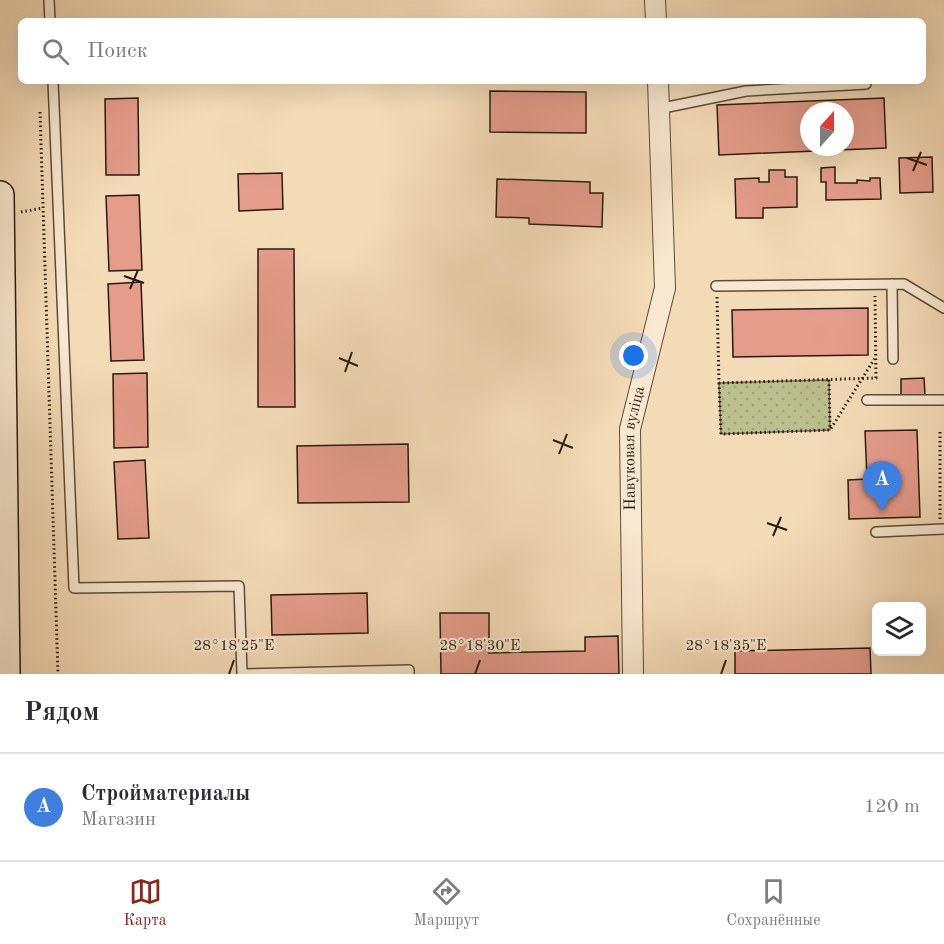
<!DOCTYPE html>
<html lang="ru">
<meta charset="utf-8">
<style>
body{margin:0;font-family:"Old Standard TT",serif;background:#f2f2f3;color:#2b2b33}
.controls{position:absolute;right:18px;bottom:18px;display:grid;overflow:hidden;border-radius:9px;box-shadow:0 6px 24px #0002}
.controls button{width:54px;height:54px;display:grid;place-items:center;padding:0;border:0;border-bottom:2px solid #e1e1e2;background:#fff;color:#2b2b33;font:30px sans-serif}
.compass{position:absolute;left:800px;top:102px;width:54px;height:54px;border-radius:50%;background:#fff;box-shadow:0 6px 24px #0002;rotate:21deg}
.you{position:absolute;left:634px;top:356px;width:21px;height:21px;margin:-15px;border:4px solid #fff;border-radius:50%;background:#1a73e8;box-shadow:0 0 0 9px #1a73e833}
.badge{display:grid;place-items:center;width:39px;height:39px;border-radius:50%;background:#8f2418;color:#fff;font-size:20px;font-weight:700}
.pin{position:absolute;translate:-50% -50px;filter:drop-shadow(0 2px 3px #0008)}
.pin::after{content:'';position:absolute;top:32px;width:21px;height:18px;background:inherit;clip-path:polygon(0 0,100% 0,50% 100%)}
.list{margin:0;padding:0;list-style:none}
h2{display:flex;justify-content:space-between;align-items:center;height:78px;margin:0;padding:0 24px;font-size:26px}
h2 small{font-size:20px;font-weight:400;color:#7c7c81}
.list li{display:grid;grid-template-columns:39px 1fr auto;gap:18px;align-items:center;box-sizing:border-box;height:108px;padding:0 24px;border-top:2px solid #e1e1e2}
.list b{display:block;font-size:22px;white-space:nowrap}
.list p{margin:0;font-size:20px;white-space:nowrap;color:#7c7c81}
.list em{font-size:20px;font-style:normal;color:#7c7c81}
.icon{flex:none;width:33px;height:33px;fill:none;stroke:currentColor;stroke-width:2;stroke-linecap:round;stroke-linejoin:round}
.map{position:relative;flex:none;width:944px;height:674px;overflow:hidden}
.search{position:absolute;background:#fff;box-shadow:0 6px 24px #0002;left:18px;right:18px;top:18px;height:66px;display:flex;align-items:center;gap:15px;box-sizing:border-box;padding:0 21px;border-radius:9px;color:#7c7c81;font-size:22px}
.sheet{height:186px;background:#fff}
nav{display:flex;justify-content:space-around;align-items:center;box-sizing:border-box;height:84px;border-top:2px solid #e1e1e2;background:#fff;font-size:16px;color:#7c7c81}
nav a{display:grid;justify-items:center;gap:3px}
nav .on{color:#8f2418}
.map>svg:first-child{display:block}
</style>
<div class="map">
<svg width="944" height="674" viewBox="0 0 944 674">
<defs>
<pattern id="green-dots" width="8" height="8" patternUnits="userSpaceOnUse" patternTransform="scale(1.5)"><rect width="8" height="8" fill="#bbc08e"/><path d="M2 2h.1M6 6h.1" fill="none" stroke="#a1a479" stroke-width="1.8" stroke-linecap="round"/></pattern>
</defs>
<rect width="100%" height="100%" fill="#f4dbb7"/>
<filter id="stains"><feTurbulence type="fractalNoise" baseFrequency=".00333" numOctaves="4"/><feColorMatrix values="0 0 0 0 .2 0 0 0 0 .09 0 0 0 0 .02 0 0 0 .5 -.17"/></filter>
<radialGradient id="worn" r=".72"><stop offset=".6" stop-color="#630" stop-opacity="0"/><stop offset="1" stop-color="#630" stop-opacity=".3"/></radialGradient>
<path fill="url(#green-dots)" stroke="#726e4d" stroke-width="1.5" d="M 829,380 L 830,430 L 721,434 L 719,383 Z"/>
<path fill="#e59c8b" stroke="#291b0c" stroke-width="1.5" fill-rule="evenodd" d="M 490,91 L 586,92 L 586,133 L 490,132 Z
M 138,98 L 139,175 L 106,175 L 105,99 Z
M 884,98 L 886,148 L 719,155 L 717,105 ZM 809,111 L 845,111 L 845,147 L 809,147 Z
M 932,157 L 933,192 L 900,193 L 899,158 Z
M 835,167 L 835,183 L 857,183 L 857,180 L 870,181 L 870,178 L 880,178 L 881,199 L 826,200 L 826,182 L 821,182 L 821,168 Z
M 769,170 L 785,170 L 785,177 L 797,177 L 797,207 L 763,208 L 763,218 L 736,218 L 735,179 L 759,178 L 759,182 L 769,182 Z
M 282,173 L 283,209 L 239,211 L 238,174 Z
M 497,179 L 590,182 L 590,193 L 603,193 L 602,227 L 529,224 L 529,218 L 496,217 Z
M 139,195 L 142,270 L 109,271 L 106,196 Z
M 258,249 L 294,249 L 295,407 L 258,407 Z
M 141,282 L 144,360 L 111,361 L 108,284 Z
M 868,308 L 868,355 L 733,357 L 732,310 Z
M 147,373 L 148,447 L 114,448 L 113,374 Z
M 924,378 L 925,395 L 901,396 L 901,379 Z
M 917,430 L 920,517 L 849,519 L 848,480 L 867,479 L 865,431 Z
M 408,444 L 409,502 L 298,503 L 297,446 Z
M 145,460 L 149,538 L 118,539 L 114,462 Z
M 367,593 L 368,633 L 272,635 L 271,595 Z
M 440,613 L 489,613 L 489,653 L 585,651 L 585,637 L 618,636 L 619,674 L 441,674 Z
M 870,648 L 871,674 L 735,674 L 735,651 Z"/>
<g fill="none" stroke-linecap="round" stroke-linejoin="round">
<g stroke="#5c4b37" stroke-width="12">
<path id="lane" d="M 49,0 L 50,21
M 53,81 L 74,588 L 239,586 L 242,674
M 658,109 L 746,91 L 866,84
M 892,284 L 893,359
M 716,286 L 904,284 L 944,308
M 867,400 L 944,400
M 876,532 L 944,529
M 242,674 L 409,670 L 409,674"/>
</g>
<g stroke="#5c4b37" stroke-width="22">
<g id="street">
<path d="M 655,0 L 656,21"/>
<path id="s1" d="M 633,674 L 630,429 L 665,288 L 658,81"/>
</g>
</g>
<g stroke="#291b0c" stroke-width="30">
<path id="secondary" d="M 0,195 L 6,674"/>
</g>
<path stroke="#291b0c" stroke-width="3" stroke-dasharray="1.5 3" stroke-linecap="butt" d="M 40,112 L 58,674
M 21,212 L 43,208
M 717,297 L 719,383 L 876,378 L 875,296
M 829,380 L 830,428
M 719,383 L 721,434 L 830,430 L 875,358
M 940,519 L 940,430"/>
<use href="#lane" stroke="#f8e8d0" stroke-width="9"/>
<use href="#street" stroke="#f8e8d0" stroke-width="20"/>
<use href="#secondary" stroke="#f8e8d0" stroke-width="27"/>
</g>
<path fill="none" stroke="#291b0c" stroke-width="2" d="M 907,158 L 927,165M 913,171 L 921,152M 124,276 L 144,283M 130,289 L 138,270M 339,358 L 358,366M 345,372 L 352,352M 553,440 L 573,448M 559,454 L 567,434M 767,523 L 787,530M 773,536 L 781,517M 229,674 L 234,660M 475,674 L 480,660M 721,674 L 726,660"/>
<g text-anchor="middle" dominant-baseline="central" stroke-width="4.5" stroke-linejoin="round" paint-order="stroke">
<g font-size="16" fill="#291b0c" stroke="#f8e8d0">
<text stroke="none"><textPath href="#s1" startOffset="226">Навуковая вуліца</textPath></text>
</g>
</g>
<g font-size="15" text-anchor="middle" fill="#291b0c" stroke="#f8e8d0" stroke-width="4.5" stroke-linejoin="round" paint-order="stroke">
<text x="234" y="650">28°18'25"E</text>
<text x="480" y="650">28°18'30"E</text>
<text x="726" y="650">28°18'35"E</text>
</g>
<rect width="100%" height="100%" filter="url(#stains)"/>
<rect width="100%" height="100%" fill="url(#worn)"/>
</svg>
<div class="controls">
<button><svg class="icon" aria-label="layers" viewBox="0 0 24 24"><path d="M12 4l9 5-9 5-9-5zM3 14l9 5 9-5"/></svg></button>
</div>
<svg class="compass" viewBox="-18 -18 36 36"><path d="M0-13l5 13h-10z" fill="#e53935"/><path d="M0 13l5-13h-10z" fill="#7c7c81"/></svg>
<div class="you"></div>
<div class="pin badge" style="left:882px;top:511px;background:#3f7fe0">A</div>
<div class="search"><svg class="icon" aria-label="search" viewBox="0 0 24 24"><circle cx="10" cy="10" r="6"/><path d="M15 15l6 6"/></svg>Поиск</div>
</div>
<section class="sheet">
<h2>Рядом<small></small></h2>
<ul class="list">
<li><span class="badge" style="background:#3f7fe0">A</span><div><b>Стройматериалы</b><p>Магазин</p></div><em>120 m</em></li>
</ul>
</section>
<nav>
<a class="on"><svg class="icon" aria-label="map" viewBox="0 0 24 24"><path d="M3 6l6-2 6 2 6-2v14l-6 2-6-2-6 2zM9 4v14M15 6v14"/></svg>Карта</a>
<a><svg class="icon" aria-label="directions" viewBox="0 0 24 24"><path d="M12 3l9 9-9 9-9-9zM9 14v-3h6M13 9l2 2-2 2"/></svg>Маршрут</a>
<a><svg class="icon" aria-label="saved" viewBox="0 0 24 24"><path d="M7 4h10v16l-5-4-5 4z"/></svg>Сохранённые</a>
</nav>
